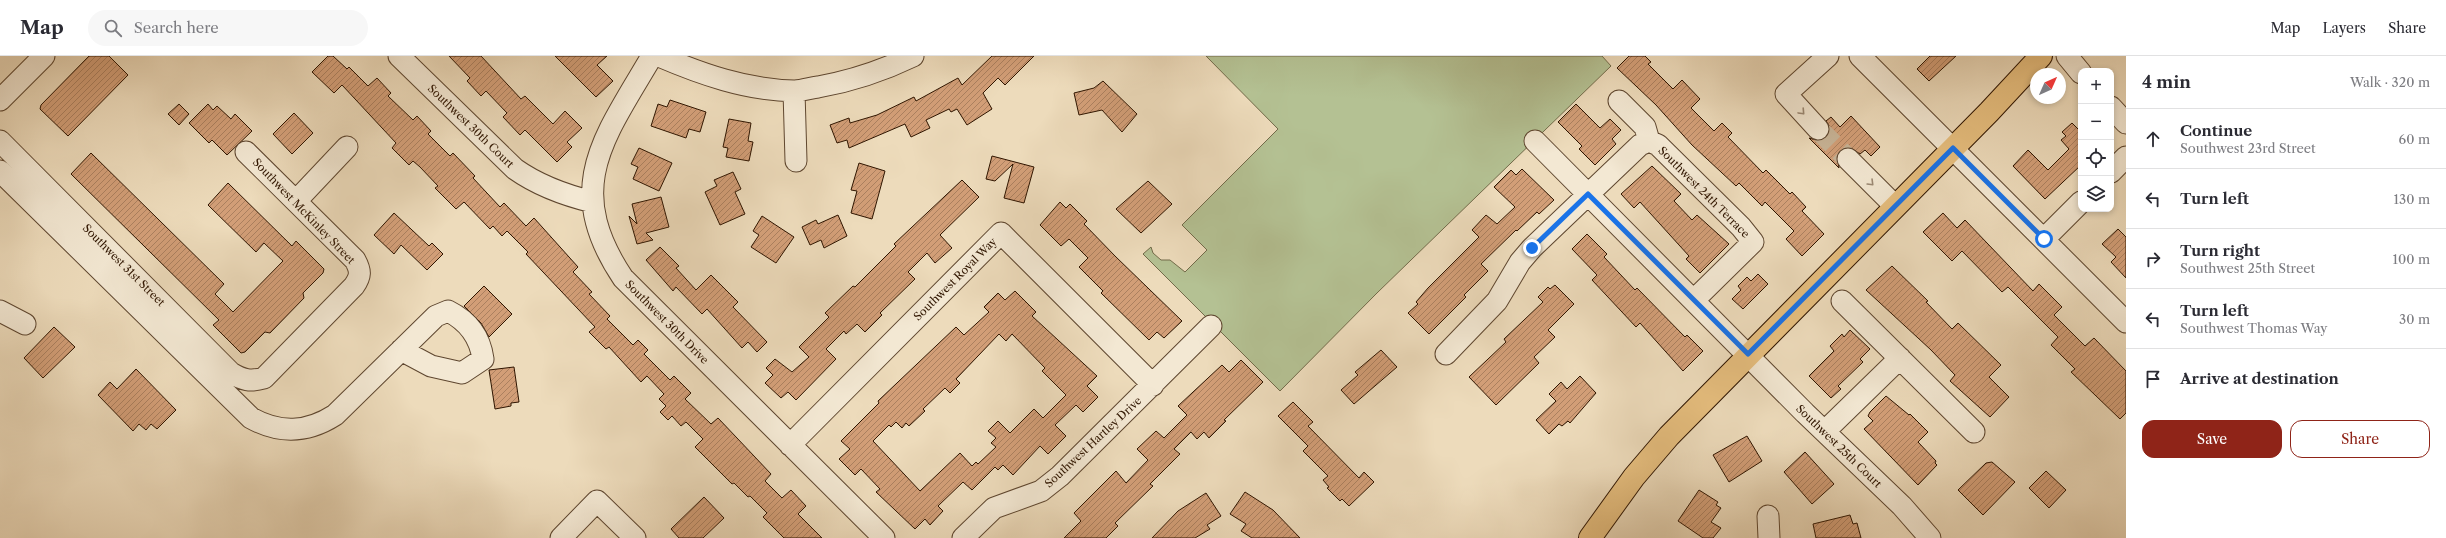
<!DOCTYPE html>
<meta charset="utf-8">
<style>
body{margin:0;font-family:"Libre Caslon Text",serif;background:#f7f7f7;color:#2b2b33}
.controls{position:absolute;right:12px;top:12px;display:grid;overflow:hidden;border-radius:8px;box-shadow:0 2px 6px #0003}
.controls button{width:36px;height:36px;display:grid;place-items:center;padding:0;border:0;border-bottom:1px solid #e1e1e2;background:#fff;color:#2b2b33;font:20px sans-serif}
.compass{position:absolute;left:2030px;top:12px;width:36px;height:36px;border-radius:50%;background:#fff;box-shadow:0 2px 6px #0003;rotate:45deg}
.stop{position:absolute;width:12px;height:12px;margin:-9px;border:3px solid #1a73e8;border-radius:50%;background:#fff}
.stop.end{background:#1a73e8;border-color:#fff;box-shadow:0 1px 4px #0008}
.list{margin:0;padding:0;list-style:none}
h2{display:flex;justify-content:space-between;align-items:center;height:52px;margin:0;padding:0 16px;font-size:17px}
h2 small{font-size:13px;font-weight:400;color:#7c7c81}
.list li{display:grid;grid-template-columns:26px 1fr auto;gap:12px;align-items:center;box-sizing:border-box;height:60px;padding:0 16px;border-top:1px solid #e1e1e2}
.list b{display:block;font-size:15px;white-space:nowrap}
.list p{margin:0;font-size:13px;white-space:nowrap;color:#7c7c81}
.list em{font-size:13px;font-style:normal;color:#7c7c81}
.actions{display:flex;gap:8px;padding:12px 16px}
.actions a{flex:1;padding:9px 0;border:1px solid #8f2418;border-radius:12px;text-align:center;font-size:14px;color:#8f2418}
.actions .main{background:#8f2418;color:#fff}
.icon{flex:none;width:22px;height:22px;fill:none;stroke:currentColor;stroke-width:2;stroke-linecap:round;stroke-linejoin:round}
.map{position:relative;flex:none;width:2126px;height:482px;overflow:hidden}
header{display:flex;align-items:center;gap:24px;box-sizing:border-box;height:56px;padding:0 20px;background:#fff;border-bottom:1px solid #e1e1e2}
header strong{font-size:19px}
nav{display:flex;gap:22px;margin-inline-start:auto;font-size:14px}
.search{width:280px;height:36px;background:#f7f7f7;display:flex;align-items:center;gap:10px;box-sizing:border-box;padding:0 14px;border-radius:22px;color:#7c7c81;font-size:15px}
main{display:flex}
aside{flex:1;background:#fff}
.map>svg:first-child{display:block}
</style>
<header>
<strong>Map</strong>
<div class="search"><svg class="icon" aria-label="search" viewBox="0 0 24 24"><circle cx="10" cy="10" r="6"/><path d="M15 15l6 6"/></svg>Search here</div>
<nav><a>Map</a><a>Layers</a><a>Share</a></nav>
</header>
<main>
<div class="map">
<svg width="2126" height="482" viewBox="0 0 2126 482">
<defs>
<pattern id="building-hatch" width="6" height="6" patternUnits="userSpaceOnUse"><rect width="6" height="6" fill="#d29e77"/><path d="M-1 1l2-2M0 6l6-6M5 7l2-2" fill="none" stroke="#ab805f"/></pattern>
</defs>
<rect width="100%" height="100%" fill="#eddbbb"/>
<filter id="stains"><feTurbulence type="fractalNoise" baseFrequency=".005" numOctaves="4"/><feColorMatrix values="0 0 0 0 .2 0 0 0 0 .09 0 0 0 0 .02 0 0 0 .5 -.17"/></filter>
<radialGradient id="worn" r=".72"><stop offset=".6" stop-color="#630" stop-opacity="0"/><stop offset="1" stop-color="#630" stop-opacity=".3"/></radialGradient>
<path fill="#b4c193" stroke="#726b4a" d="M 1206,0 L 1602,0 L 1611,10 L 1377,237 L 1280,335 L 1143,198 L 1151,191 L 1153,197 L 1161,204 L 1170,204 L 1185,216 L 1207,194 L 1182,169 L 1278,73 Z"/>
<path fill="url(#building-hatch)" stroke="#2f1500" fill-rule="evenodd" d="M 89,0 L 109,0 L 128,19 L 68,80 L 40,53 L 41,49 Z
M 328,0 L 333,0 L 347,13 L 349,11 L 368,30 L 377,22 L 391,37 L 388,40 L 413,64 L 417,60 L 431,75 L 428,78 L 450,100 L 453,97 L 475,120 L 473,122 L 500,151 L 504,147 L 526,170 L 534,162 L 578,211 L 573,216 L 592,236 L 589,238 L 610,260 L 607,263 L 633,289 L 638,284 L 648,294 L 644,298 L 670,324 L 674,320 L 691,337 L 685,343 L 711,368 L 718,362 L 737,382 L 771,418 L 765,425 L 782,442 L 791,434 L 806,450 L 798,458 L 822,482 L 784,482 L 763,461 L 767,457 L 750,440 L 748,441 L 734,427 L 732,428 L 695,391 L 703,383 L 686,366 L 681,370 L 672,360 L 668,364 L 660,356 L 666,350 L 659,343 L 664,338 L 647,320 L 641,326 L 609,291 L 606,293 L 589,276 L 595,271 L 526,198 L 528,196 L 507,175 L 502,180 L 493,170 L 490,173 L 464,146 L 456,153 L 435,132 L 438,130 L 420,111 L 413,105 L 409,109 L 392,92 L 396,87 L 342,29 L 334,37 L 312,16 Z
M 449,0 L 481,0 L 521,43 L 525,40 L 553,68 L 565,55 L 582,72 L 567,86 L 572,91 L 557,106 L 525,74 L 520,79 L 503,61 L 507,57 L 486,35 L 481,40 L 467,25 L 470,22 Z
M 555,0 L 607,0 L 597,9 L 613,25 L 596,41 Z
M 992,0 L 1034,0 L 1005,29 L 998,22 L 983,37 L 992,53 L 967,69 L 957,53 L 951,56 L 949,53 L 926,64 L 930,72 L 911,81 L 905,68 L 849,92 L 847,84 L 837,87 L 830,69 L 849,62 L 850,67 L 877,59 L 914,41 L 916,45 L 958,22 L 962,29 Z
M 1629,0 L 1645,0 L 1651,6 L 1648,8 L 1673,33 L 1682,24 L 1700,43 L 1691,52 L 1714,75 L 1722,67 L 1732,77 L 1728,81 L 1763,117 L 1766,114 L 1790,138 L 1792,136 L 1806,151 L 1802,155 L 1824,178 L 1802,200 L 1786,183 L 1794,175 L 1765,146 L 1762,150 L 1739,127 L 1736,130 L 1692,89 L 1656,49 L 1617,12 Z
M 1930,0 L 1956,0 L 1929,25 L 1917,13 Z
M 1103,25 L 1137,58 L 1122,76 L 1102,54 L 1079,59 L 1074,37 L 1094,32 Z
M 670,44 L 706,56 L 700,76 L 689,73 L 686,82 L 651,70 L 658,48 L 667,51 Z
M 179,48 L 189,58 L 179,69 L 168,58 Z
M 208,48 L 213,54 L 217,50 L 231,63 L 235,58 L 252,75 L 227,99 L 212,84 L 209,87 L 189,67 Z
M 1576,48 L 1600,72 L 1610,63 L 1621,74 L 1612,83 L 1616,88 L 1595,109 L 1579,93 L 1582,90 L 1558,66 Z
M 294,57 L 313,77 L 292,98 L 273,78 Z
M 1851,60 L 1880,91 L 1871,100 L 1865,94 L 1860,98 L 1851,92 L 1845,92 L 1837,100 L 1839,112 L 1809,82 L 1820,85 L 1826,82 L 1830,71 L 1826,65 L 1831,61 L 1840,71 Z
M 729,63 L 751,67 L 748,85 L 753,86 L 749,105 L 726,101 L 728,92 L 723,91 Z
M 2072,67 L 2081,76 L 2081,109 L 2045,143 L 2013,110 L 2028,94 L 2048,114 L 2069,93 L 2061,84 L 2066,80 L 2062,76 Z
M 639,92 L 672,107 L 659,135 L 633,123 L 638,111 L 631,108 Z
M 91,97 L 224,228 L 215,238 L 233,256 L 283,205 L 264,187 L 256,196 L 208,149 L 228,127 L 292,190 L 296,185 L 324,213 L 323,217 L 303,237 L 304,242 L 270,277 L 265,276 L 245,296 L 241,297 L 213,269 L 219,264 L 71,118 Z
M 992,100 L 1034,111 L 1024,147 L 1004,142 L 1013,108 L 995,125 L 986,123 Z
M 859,107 L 885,115 L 872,163 L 851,157 L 857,135 L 851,134 Z
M 1652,110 L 1681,138 L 1674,145 L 1692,164 L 1697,159 L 1729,188 L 1700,217 L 1686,203 L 1689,200 L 1640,146 L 1634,152 L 1621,138 Z
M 1522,113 L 1554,144 L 1539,158 L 1537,156 L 1517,175 L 1516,174 L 1481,208 L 1488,215 L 1464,239 L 1466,241 L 1429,278 L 1408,257 L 1418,248 L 1416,246 L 1428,232 L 1479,181 L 1472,174 L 1486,159 L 1497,168 L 1515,151 L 1494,131 L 1511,114 L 1516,119 Z
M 733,116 L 741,133 L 735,136 L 745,158 L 720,169 L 705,136 L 717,130 L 714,124 Z
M 962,124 L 979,141 L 940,179 L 952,192 L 935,207 L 927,197 L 908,216 L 915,223 L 880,257 L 882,259 L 865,276 L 857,268 L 846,278 L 844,275 L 826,293 L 836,303 L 796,344 L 788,336 L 781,342 L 765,327 L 773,319 L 766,312 L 775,303 L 792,316 L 809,301 L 799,291 L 829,261 L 825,257 L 853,230 L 855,231 L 896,190 L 894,188 Z
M 1148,125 L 1172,148 L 1141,177 L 1116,153 Z
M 661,141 L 669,171 L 646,177 L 653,184 L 637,188 L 629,160 L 637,168 L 632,148 Z
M 1060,146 L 1066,152 L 1070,148 L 1087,165 L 1084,168 L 1115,200 L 1182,265 L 1164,282 L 1157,276 L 1149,284 L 1101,237 L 1103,235 L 1079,211 L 1088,202 L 1069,183 L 1061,190 L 1040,169 Z
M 394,157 L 429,190 L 432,187 L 443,198 L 427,214 L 401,189 L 394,198 L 374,179 Z
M 1943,157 L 1957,172 L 1965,164 L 2033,235 L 2039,228 L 2062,251 L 2054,259 L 2085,290 L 2094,282 L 2126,315 L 2126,357 L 2120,363 L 2071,316 L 2075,313 L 2051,289 L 2058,281 L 2008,231 L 2002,236 L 1962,195 L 1952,205 L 1923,176 Z
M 838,159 L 847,180 L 824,192 L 821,184 L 810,189 L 802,171 L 816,164 L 818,168 Z
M 762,160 L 794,181 L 776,207 L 751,191 L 759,179 L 753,175 Z
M 2118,173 L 2126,181 L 2126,222 L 2111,206 L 2116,201 L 2102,188 Z
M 1587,178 L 1607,198 L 1604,201 L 1635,234 L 1637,232 L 1685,281 L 1687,279 L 1703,295 L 1683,315 L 1640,267 L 1636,271 L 1592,224 L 1597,219 L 1572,193 Z
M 660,191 L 679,210 L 676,212 L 696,234 L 711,219 L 738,246 L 733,251 L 767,286 L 757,296 L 748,286 L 742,292 L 707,253 L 702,258 L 676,231 L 673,235 L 646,204 Z
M 1892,210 L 1928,245 L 1926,246 L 1952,273 L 1958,267 L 2001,309 L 1989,321 L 2009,341 L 1990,361 L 1950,325 L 1955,319 L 1931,294 L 1866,234 Z
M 1758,218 L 1768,228 L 1743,253 L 1732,243 L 1741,234 L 1738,230 L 1747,221 L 1751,225 Z
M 1555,229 L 1574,248 L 1548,274 L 1555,281 L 1534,301 L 1539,307 L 1496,349 L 1469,321 L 1506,286 L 1504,283 L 1543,246 L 1538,241 L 1548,231 L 1550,233 Z
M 484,230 L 512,258 L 489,281 L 481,267 L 464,250 Z
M 1015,235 L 1036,256 L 1032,260 L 1097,320 L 1087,330 L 1098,341 L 1083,356 L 1076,349 L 1055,369 L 1066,380 L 1048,398 L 1040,390 L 1013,419 L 1003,409 L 998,414 L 995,411 L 972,434 L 963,426 L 938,450 L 943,455 L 930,469 L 925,463 L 915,473 L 876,436 L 880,433 L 861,413 L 855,419 L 839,403 L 850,393 L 841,385 L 879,347 L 878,345 L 956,271 L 964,279 L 989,256 L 984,251 L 998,237 L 1005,244 ZM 999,278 L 1006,285 L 1012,278 L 1045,312 L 1042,315 L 1066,339 L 1043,362 L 1034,353 L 1010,377 L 998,365 L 988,375 L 996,382 L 991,387 L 996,391 L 978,408 L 976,406 L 972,410 L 960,397 L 920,435 L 873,385 L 889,369 L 891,371 L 896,366 L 902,372 L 906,367 L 909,370 L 925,355 L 923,353 L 945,332 L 950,337 L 960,327 L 956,323 Z
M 54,271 L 75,291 L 43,322 L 24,302 Z
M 1850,274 L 1870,293 L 1860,303 L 1863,306 L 1838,330 L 1841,333 L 1831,342 L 1809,320 L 1834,295 L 1830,290 L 1842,278 L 1844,281 Z
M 1381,294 L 1397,311 L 1354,348 L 1341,334 L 1358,319 L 1355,316 Z
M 1241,304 L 1263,326 L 1224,364 L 1226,365 L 1209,382 L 1204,376 L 1197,383 L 1191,376 L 1174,393 L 1180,398 L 1150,428 L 1153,430 L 1115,467 L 1118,470 L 1106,482 L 1064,482 L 1081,465 L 1074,457 L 1116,415 L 1126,427 L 1148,404 L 1137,393 L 1156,375 L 1164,382 L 1187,359 L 1178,350 L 1222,309 L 1229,316 Z
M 514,311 L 519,346 L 511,347 L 511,350 L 495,353 L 489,314 Z
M 136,313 L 176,354 L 157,373 L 151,368 L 146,374 L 139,368 L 133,375 L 98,339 L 110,326 L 117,333 Z
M 1580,320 L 1596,337 L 1570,367 L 1568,365 L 1562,370 L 1559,368 L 1549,378 L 1536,364 L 1556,345 L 1549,338 L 1561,326 L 1567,333 Z
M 1886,340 L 1909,359 L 1910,358 L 1928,376 L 1918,386 L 1936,405 L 1935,407 L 1937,409 L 1918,429 L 1864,373 L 1873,365 L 1868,360 L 1870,356 Z
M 1293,346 L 1313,366 L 1308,370 L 1359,422 L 1364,416 L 1374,426 L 1349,450 L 1342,443 L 1340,445 L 1327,432 L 1329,431 L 1323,424 L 1328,420 L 1303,395 L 1308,390 L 1278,360 Z
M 1747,380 L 1762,405 L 1729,426 L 1713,399 Z
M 1805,396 L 1834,428 L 1812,448 L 1784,416 Z
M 1992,406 L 2015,426 L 1983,459 L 1958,434 L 1986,407 Z
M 2046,415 L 2066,434 L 2049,452 L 2029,432 Z
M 1699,434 L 1718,446 L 1716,449 L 1721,452 L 1711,466 L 1721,472 L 1713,482 L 1703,482 L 1678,465 Z
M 1245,436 L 1273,454 L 1300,482 L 1252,482 L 1241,475 L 1246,468 L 1230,458 Z
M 1206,437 L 1221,460 L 1207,469 L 1210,473 L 1195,482 L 1152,482 L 1178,455 Z
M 704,441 L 724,462 L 703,482 L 679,482 L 671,473 Z
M 1850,459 L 1853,468 L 1857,467 L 1861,482 L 1816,482 L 1813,468 Z"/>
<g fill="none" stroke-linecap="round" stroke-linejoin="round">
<path stroke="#c7b396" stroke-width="21" stroke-dasharray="21 10" stroke-linecap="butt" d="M 1818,73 L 1848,103"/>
<g stroke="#5e462f" stroke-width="23">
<path id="minor" d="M 399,0 L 515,113 C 539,130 564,139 593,146
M 652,0 C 604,82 562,131 623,222 L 884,482
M 659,0 C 701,18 746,34 794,35 C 802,35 810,32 818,31 C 852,25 882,15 913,0
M 1860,0 L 2126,266
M 2067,0 L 2081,17
M 794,35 L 796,105
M 0,44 L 44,0
M 1619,45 L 1645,71 L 1649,85 L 1658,89 L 1741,171 L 1753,186 L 1694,244
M 2111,51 L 2126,67
M 1818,73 L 1786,38 L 1828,0
M 0,85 L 231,317 C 243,324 250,326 264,322 L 354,230 C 361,220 361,215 355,204 L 246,96
M 1535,85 L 1805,357 L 1902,450 L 1930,482
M 1848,103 L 1895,150
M 0,115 L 251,362 C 280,378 307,377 335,359 L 436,260 L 448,255 C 468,265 480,281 483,303 L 462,317 L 431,310 L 401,294
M 2111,116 L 2126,101
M 296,145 L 347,91
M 2044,183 L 2081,146
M 1842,245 L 1974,376
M 0,255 L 25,268
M 1446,298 L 1497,245 L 1520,206 L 1532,192 L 1640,89 L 1649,85
M 1825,375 L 1900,302
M 790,389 L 1001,177 L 1153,329
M 1768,460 L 1769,482
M 561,482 L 597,445 L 635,482
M 963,482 L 994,452 L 1041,435 L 1060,420 L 1211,270"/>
</g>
<g stroke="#2f1500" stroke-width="24">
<path id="major" d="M 1590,482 L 1634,421 L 1669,380 L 1989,56 L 2041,0"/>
</g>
<use href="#minor" stroke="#f3e8d3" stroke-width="21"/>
<use href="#major" stroke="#e6be7e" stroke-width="22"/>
</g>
<defs><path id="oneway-chevron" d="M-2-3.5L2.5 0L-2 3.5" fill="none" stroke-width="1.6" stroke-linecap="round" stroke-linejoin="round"/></defs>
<g stroke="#9b8974">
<use href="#oneway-chevron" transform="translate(1802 56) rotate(47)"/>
<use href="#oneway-chevron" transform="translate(1871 127) rotate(45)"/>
</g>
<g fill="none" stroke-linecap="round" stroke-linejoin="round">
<path stroke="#1a73e8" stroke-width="5" d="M 1532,192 L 1588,138 L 1748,298 L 1953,92 L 2044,183"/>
</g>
<g text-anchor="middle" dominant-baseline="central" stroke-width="3" stroke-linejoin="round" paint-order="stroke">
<g font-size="11" fill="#2f1500" stroke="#f3e8d3">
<text transform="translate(471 70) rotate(44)">Southwest 30th Court</text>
<text transform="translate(1704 136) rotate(45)">Southwest 24th Terrace</text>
<text transform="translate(304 155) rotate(46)">Southwest McKinley Street</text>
<text transform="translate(124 209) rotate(45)">Southwest 31st Street</text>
<text transform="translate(955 223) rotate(-45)">Southwest Royal Way</text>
<text transform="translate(667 266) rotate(45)">Southwest 30th Drive</text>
<text transform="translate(1093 386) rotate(-43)">Southwest Hartley Drive</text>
<text transform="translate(1839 390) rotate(44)">Southwest 25th Court</text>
</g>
</g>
<rect width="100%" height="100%" filter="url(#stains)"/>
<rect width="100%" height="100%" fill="url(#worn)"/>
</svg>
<div class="controls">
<button>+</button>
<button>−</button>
<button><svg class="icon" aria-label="locate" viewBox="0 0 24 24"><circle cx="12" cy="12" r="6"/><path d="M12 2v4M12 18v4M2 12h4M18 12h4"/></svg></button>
<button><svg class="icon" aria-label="layers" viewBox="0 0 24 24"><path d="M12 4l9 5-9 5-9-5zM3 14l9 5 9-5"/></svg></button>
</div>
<svg class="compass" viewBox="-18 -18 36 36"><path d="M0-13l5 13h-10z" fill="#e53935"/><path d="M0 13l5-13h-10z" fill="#7c7c81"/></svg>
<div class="stop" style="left:2044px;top:183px"></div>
<div class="stop end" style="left:1532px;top:192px"></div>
</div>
<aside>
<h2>4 min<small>Walk · 320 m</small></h2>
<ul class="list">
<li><svg class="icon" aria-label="ahead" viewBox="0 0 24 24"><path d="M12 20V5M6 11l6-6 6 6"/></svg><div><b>Continue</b><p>Southwest 23rd Street</p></div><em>60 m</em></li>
<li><svg class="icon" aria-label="left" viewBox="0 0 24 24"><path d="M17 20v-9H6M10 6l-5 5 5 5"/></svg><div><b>Turn left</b></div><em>130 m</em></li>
<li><svg class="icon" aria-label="right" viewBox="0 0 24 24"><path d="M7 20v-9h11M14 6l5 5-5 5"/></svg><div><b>Turn right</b><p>Southwest 25th Street</p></div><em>100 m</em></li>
<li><svg class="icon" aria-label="left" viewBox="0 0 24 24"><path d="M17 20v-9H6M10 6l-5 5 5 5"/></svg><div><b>Turn left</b><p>Southwest Thomas Way</p></div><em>30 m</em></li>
<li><svg class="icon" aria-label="arrive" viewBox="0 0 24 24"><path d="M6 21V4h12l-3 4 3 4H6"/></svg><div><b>Arrive at destination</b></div></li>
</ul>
<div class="actions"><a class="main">Save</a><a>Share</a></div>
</aside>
</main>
